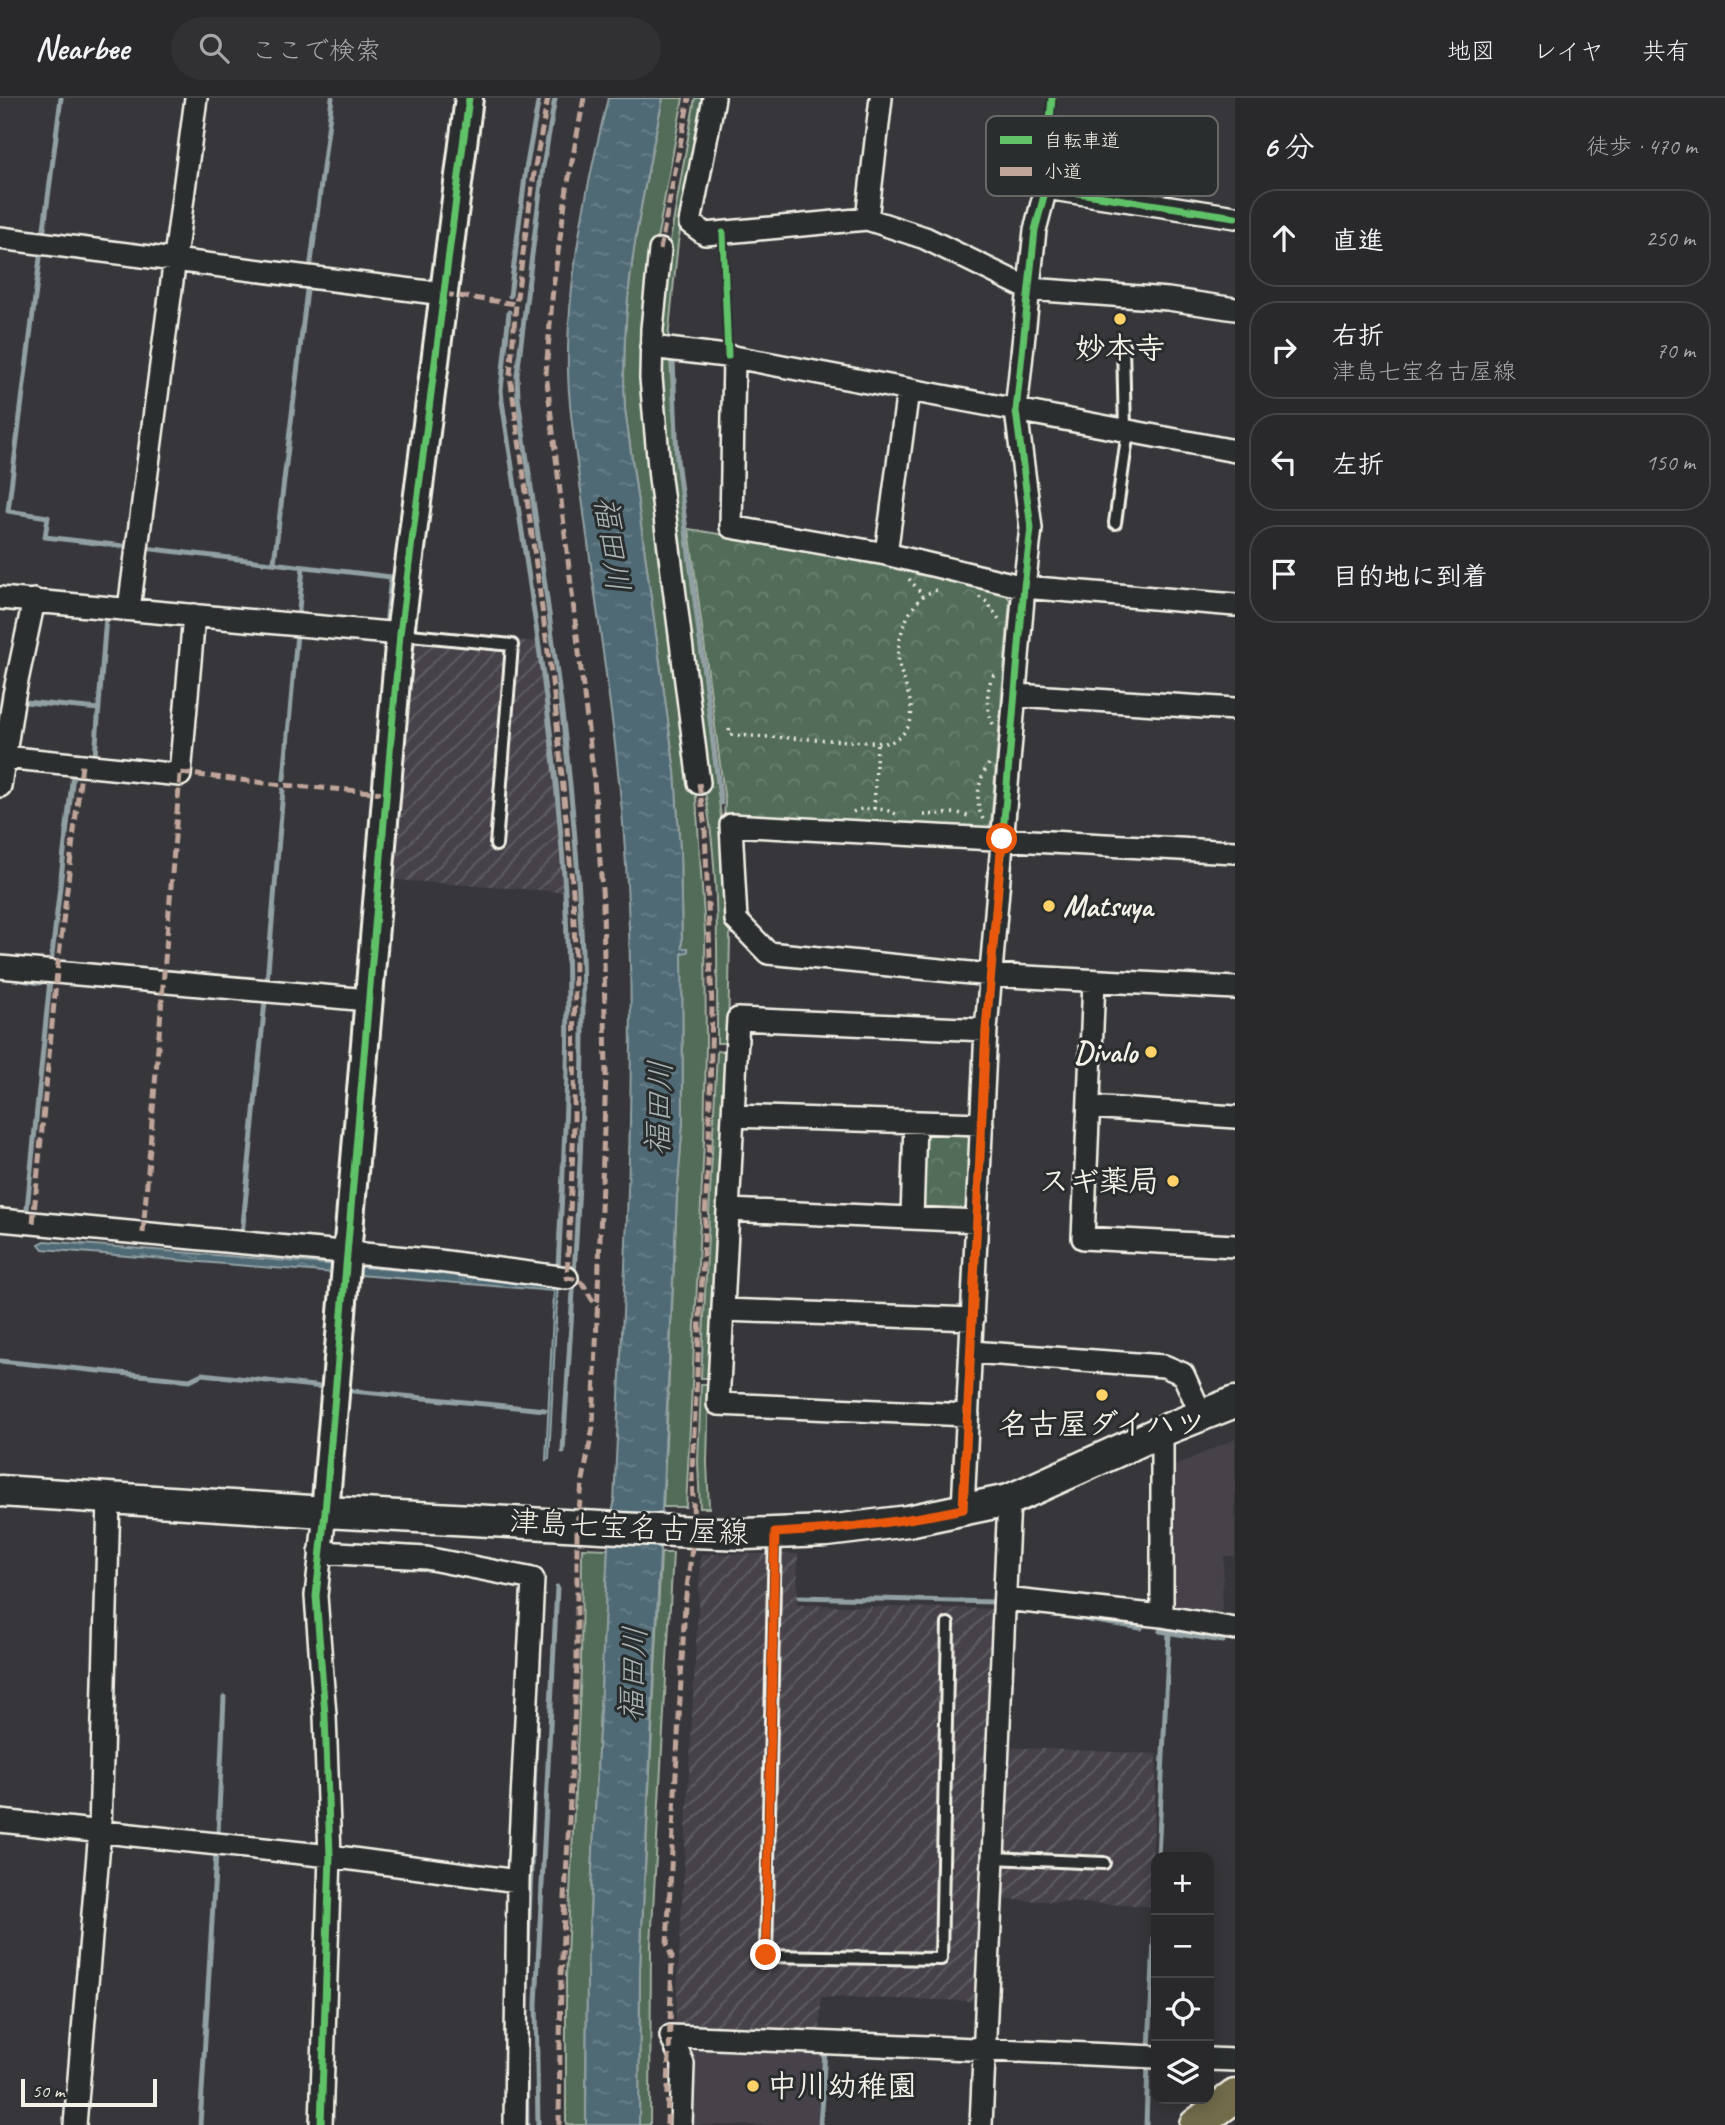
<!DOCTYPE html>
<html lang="ja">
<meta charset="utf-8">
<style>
body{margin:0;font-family:Caveat,"Klee One",sans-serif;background:#313134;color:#f1f3f6}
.controls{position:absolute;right:21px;bottom:21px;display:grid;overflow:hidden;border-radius:14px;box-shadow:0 4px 18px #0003}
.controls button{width:63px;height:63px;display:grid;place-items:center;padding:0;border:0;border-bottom:2px solid #454548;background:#29292c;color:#f1f3f6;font:35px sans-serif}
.scale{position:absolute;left:21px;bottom:18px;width:136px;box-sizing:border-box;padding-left:7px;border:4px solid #f4f1e8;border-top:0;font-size:19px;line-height:24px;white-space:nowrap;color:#f4f1e8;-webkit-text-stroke:5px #2a2d2e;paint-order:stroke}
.stop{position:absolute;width:21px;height:21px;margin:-16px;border:5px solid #ea580c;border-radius:50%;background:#fff}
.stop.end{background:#ea580c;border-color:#fff;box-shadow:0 2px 7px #0008}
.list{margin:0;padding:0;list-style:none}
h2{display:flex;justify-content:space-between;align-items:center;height:91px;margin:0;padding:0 28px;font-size:30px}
h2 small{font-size:23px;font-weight:400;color:#a5a6a9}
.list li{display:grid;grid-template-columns:46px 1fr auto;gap:21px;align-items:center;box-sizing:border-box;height:98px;margin:0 14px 14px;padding:0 14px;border:2px solid #454548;border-radius:28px}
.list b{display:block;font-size:26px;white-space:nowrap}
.list p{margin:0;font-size:23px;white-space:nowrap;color:#a5a6a9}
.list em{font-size:23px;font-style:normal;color:#a5a6a9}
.icon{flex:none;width:38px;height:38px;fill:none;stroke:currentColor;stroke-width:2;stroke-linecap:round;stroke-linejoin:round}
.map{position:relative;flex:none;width:1235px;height:2027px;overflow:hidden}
header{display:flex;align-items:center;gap:42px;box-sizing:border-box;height:98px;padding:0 35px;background:#29292c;border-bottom:2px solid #454548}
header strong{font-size:33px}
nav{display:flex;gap:38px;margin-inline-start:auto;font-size:24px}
.search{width:490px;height:63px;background:#313134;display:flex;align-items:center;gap:18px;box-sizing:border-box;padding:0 24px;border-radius:38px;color:#a5a6a9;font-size:26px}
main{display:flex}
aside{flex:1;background:#29292c}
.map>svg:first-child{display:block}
</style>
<header>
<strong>Nearbee</strong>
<div class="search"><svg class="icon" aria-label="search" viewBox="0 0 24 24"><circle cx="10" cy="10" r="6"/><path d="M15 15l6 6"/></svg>ここで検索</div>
<nav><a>地図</a><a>レイヤ</a><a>共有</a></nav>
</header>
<main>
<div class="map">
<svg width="1235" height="2027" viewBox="0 0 1235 2027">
<defs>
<pattern id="industrial-furrows" width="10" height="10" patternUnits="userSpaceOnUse" patternTransform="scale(1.75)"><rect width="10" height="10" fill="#46434a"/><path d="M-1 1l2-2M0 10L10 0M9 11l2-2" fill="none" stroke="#615f64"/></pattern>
<pattern id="park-crowns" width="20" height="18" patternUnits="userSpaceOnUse" patternTransform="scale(1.75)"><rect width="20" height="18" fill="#526c5a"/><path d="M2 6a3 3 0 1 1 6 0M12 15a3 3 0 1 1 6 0" fill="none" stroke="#6c8172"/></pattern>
<pattern id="water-ripples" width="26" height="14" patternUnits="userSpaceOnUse" patternTransform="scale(1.75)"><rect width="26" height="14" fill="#506a75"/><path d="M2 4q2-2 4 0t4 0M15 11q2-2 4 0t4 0" fill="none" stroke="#6a8089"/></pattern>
</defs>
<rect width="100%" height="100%" fill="#37373b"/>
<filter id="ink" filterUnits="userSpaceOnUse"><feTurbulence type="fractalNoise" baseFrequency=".0143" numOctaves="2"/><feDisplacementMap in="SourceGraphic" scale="14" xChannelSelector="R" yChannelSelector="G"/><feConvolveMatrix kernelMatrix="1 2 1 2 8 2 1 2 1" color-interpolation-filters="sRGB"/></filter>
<g filter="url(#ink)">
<path fill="#46434a" d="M 1235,1341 L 1235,1458 L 1224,1458 L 1221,1521 L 1171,1512 L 1172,1369 Z
M 688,1945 L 822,1949 L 817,2027 L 686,2027 Z"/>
<path fill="url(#industrial-furrows)" d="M 416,533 L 538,544 L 560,729 L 565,794 L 397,782 L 393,777 L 402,657 Z
M 701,1456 L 798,1456 L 797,1507 L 996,1511 L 978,1903 L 821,1899 L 820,1938 L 675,1933 Z
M 1004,1649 L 1157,1656 L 1150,1808 L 997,1801 Z"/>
<path fill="#526c5a" stroke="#a3aea1" stroke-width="2" d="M 663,0 L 683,0 L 654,158 L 642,273 L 696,699 L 705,835 L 706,947 L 704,1044 L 686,1409 L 663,1409 L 677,1098 L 683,1023 L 682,854 L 688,854 L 682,851 L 680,753 L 675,674 L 625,311 C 619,206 641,102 663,0 Z
M 695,0 L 705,0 L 678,144 L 668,241 L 663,241 L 657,236 L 667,160 Z
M 670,258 L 676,361 L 721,719 L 730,835 L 728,945 L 717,945 C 717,860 720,772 704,689 L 667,395 L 658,262 Z
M 717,953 L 726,953 L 710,1280 L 701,1280 Z
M 701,1286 L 709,1286 L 707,1365 L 709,1410 L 700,1410 L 698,1364 Z
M 582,1450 L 608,1451 L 587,1877 L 586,2027 L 566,2027 L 566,1878 L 581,1570 Z
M 661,1455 L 673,1455 L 651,1847 L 650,2027 L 639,2027 L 640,1871 Z"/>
<path fill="url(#park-crowns)" stroke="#a3aea1" stroke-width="2" d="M 689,431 L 885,464 L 1004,494 L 1010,502 L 991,725 L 985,733 L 724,719 L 725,704 Z
M 928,1033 L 963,1034 L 972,1042 L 971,1108 L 965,1115 L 926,1114 L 919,1109 L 922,1039 Z"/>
<path fill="url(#water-ripples)" stroke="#92a0a3" stroke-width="2" d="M 608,0 L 663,0 C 641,102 619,206 625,311 L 675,674 L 680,753 L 682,850 L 688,850 L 688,854 L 682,855 L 683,1023 L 677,1098 L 640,1871 L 639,2027 L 586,2027 L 587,1877 L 609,1429 L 614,1406 C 623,1194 639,980 626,767 C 619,649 599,532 584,415 C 578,368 569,320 568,274 C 566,185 587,86 608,0 Z
M 45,1143 L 558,1185 L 549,1361 L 546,1362 L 554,1193 L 43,1151 L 39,1146 Z"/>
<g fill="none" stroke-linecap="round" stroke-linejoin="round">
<path stroke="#92a0a3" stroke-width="5" d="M 555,0 L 543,69 L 517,277 L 518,299 C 544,484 575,667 582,854 C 587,1020 573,1187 563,1353
M 43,138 L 61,0
M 41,152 L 8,413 L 48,419 L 45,439 L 132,449
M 310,172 L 332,0
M 510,198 L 526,71 L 539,0
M 509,214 L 501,292 L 502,303 C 526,465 555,628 565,793 C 572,918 565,1044 558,1169
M 673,261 L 677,362 L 721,705
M 144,450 L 391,479 L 386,528
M 274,465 L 308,184
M 298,521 L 303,469
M 25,604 L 99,611
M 406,620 L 413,543
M 95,658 L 106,519 L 110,519
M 284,681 L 297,536
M 51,866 L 73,676
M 10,880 L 40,885
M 267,884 L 283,692
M 27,1111 L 50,882
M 242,1137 L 265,903
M 0,1263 L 190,1282 L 202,1276 L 323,1289
M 353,1293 L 545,1312
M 799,1499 L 994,1504
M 1050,1516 L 1141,1530
M 1160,1533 L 1223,1543
M 218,1737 L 224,1599
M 1158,1759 L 1169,1535
M 527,1876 L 537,1613
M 526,1938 L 527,2027
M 1149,1951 L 1156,1801
M 200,2027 L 216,1755
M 538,2027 L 536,1906 L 557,1489
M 820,2027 L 825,1953
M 1146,2027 L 1148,1966"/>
<g stroke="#f4f1e8" stroke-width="16">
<path id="service" d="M 1123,247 L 1125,333
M 1115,425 L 1128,333
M 400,536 L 512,547 L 496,747
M 775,1437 L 766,1858 L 941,1861 L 948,1526
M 993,1760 L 1104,1765"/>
</g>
<g stroke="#f4f1e8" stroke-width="26">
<path id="minor" d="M 714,0 L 690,125 L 705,136 L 867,121 L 925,140 L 1029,191 L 1168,201 L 1235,211
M 867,121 L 881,0
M 0,140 L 444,196
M 660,152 L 652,231 L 651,280 L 660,380 L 699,685
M 651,249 L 734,259 L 1235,353
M 734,259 L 731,429 L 886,456 L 1024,489 L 1235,507
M 886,456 L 908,292
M 0,500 L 400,536
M 129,511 L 196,0
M 1016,597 L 1235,611
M 4,659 L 180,677 L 194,517
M 0,688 L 14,597 L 34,502
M 1235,754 L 731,727 L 736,822 L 768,855 L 991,877 L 1235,890
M 0,869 L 368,902
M 1094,883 L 1083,1140 L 1235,1148
M 1089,1009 L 1235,1019
M 733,1018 L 982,1026
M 729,1112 L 977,1123
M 912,1120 L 915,1024
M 0,1122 L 439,1163 L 567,1180
M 723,1212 L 973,1221
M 971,1254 L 1164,1268 L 1183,1276 L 1202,1318
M 968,1317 L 718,1306 L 738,921 L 986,932
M 1162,1333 L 1162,1518
M 963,1411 L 986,932 L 1024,489 L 1031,430 L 1016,313 L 1035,132 L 1046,90 L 1235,119
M 320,1454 L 426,1460 L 533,1481 L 518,1783 L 515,2027
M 1005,1501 L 1162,1518 L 1235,1531
M 0,1723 L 330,1758 L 518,1783
M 1209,1961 L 1235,1962
M 75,2027 L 100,1733 L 109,1400
M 321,2027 L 330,1758 L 325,1617 L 316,1498 L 325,1414
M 681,2027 L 683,1966 L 671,1938 L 1156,1959
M 981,2027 L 1009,1402"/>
</g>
<g stroke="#f4f1e8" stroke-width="32">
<path id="tertiary" d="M 325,1414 L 400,536 L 469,0"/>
</g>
<g stroke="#f4f1e8" stroke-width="35">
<path id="secondary" d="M 0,1393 L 325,1414 L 694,1434 L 744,1436 L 827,1433 L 908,1423 L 1009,1402 L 1162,1333 L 1235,1304"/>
</g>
<g stroke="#f4f1e8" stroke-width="37">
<path id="primary" d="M 1196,2027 L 1235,1998"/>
</g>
<path stroke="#f4f1e8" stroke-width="3.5" stroke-dasharray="2 5" stroke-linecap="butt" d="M 1046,71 L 1052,0
M 724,154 L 728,241
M 909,481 L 923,497
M 979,499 L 987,504 L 1001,524
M 993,626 C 986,611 985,586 996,574
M 729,631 L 730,637 L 889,645 C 926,627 908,600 900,570 C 894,547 905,515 922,499 C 926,495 935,493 941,490
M 874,711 L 877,645
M 853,714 C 864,708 885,710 896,716
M 924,717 L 958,715 L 972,719
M 983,721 C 974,705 978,681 989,666"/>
<use href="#service" stroke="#2a2d2e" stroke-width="10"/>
<use href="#minor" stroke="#2a2d2e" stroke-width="21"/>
<use href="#tertiary" stroke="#2a2d2e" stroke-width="26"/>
<use href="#secondary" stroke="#2a2d2e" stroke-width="30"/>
<use href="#primary" stroke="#726c4b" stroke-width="32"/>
<path stroke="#c0a59a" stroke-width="5" stroke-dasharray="10 5" stroke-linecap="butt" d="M 548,0 L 535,68 L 516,206 L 510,277 L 555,605 L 573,794 L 575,855 L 574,1028 L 567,1180 C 590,1182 583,1195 598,1208
M 660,152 L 689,0
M 444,196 L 516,206
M 181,675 L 282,687 L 386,695
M 33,1125 L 57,874 L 82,667
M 143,1135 L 180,677
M 559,2027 L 561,1878 L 577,1566 L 577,1427 L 582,1387 L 593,1329 L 606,976 L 603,805 L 594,682 L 546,275 L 553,190 L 567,90 L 584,0
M 667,2027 L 672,1859 L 667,1846 L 685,1506 L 694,1434 L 692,1374 L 709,1043 L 712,909 L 705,730 L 699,685"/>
<g stroke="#2a2d2e" stroke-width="11">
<path id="cycleway" d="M 1046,90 L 1044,86 L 1052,0
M 723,135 L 728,258
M 963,1411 L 986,932 L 1024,489 L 1031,430 L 1016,313 L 1035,132 L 1046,90 L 1235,119
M 321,2027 L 330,1758 L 325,1617 L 316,1498 L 325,1414 L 400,536 L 469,0"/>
</g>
<use href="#cycleway" stroke="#61c268" stroke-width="7"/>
</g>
</g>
<g fill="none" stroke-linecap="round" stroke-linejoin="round" filter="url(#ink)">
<path stroke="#ea580c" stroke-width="9" d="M 766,1857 L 775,1435 C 839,1432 901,1424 963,1411 L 986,932 L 1002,741"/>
</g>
<g fill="#ffd166" stroke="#2a2d2e" stroke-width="2.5">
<circle cx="1120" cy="221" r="7"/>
<circle cx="1049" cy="808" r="7"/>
<circle cx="1151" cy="954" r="7"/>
<circle cx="1173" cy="1083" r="7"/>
<circle cx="1102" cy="1297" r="7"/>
<circle cx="753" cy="1988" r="7"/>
</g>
<g text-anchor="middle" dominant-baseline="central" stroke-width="6" stroke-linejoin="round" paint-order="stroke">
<g font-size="30" font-weight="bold" fill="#f4f1e8" stroke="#2a2d2e">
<text x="1120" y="250">妙本寺</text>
<text x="1063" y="808" text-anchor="start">Matsuya</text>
<text x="1137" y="954" text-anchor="end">Divalo</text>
<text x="1159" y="1083" text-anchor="end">スギ薬局</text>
<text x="1102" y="1326">名古屋ダイハツ</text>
<text x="767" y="1988" text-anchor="start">中川幼稚園</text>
</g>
<g font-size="30" fill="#f4f1e8" stroke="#2a2d2e">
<text transform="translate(629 1429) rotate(3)">津島七宝名古屋線</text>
</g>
<g font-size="32" font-style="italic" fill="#aab4b4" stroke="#2a2d2e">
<text transform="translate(612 446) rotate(82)">福田川</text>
<text transform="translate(659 1010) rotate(-88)">福田川</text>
<text transform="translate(633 1576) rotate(-87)">福田川</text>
</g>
</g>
<rect x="986" y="18" width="232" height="80" rx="10" fill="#2a2d2e" stroke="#676866" stroke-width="2"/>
<rect x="1000" y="38" width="32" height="8" fill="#61c268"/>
<rect x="1000" y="69" width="32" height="9" fill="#c0a59a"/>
<g font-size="19" fill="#f4f1e8">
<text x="1044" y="49">自転車道</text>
<text x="1044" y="80">小道</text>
</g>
</svg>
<div class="controls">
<button>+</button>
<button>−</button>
<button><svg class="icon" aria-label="locate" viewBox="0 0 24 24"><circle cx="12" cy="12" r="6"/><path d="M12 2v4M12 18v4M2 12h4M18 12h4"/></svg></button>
<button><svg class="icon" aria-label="layers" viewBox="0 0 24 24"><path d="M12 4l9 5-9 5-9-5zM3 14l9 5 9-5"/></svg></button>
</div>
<div class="scale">50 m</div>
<div class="stop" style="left:1002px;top:741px"></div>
<div class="stop end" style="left:766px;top:1857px"></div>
</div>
<aside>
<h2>6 分<small>徒歩 · 470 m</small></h2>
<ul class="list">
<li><svg class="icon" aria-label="ahead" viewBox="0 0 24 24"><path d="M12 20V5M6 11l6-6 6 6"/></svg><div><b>直進</b></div><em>250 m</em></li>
<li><svg class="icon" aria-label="right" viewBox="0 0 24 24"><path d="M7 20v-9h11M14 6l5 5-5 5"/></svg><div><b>右折</b><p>津島七宝名古屋線</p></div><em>70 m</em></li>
<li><svg class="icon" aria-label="left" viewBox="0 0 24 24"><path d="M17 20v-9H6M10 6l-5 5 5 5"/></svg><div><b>左折</b></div><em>150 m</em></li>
<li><svg class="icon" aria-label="arrive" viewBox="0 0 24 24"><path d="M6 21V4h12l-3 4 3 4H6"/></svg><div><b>目的地に到着</b></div></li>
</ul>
</aside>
</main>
